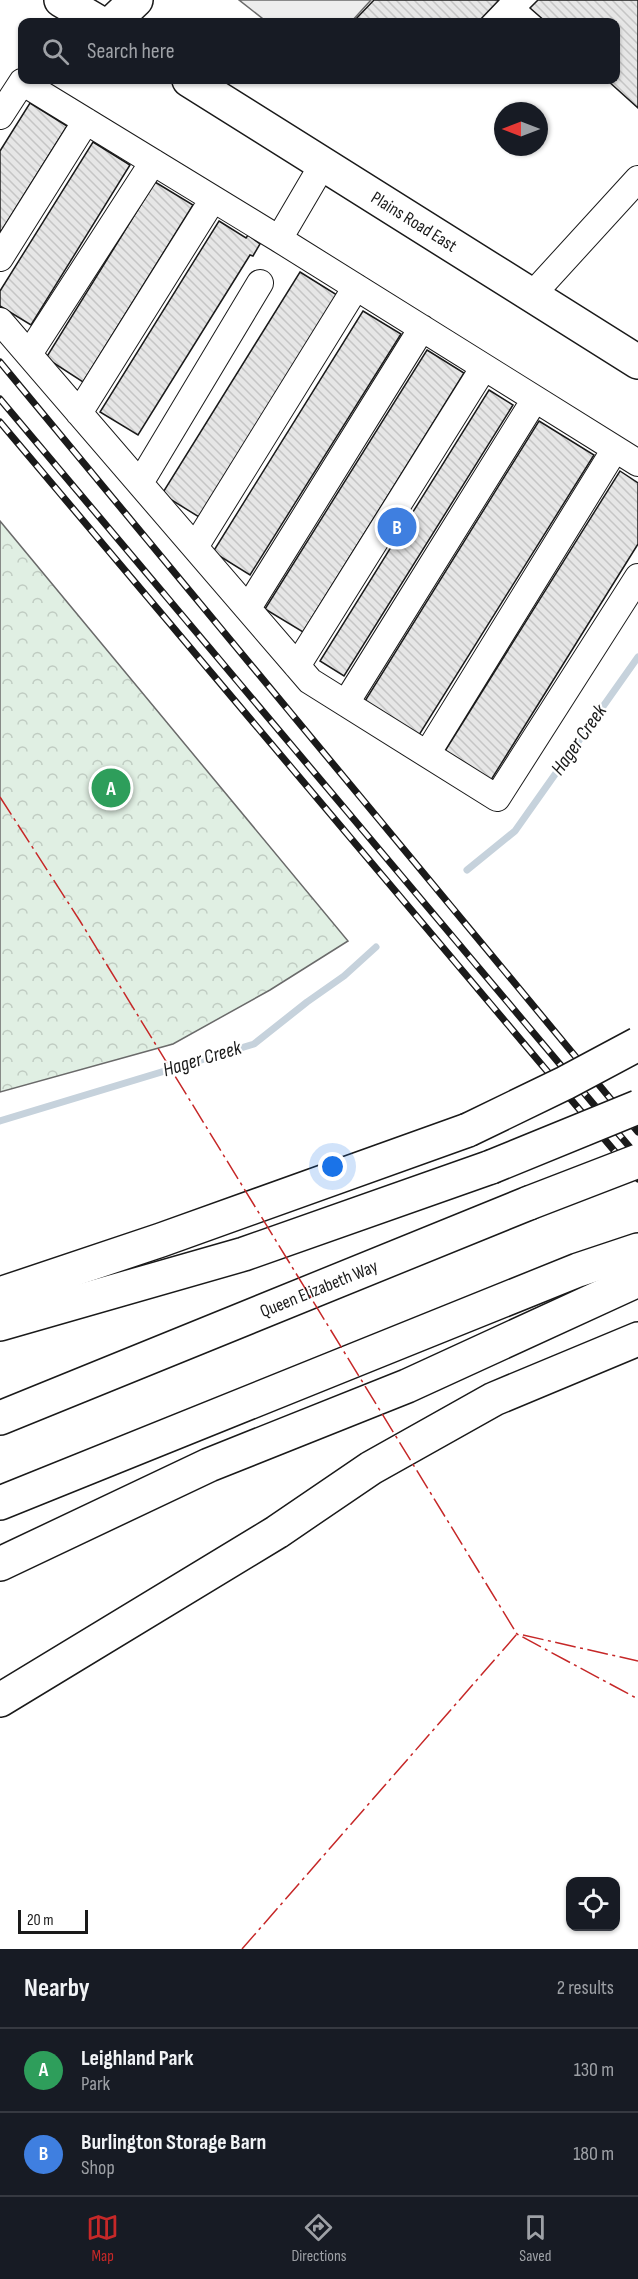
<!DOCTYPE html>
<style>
body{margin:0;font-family:"Sofia Sans Condensed",sans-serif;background:#20242c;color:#f1f3f6}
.controls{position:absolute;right:18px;bottom:18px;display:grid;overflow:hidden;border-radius:12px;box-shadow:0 2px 4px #0004}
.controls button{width:54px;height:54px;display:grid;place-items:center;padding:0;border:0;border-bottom:2px solid #363941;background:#171b24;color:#f1f3f6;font:30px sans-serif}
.compass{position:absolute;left:494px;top:102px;width:54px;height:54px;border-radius:50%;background:#171b24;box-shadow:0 2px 4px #0004;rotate:270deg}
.scale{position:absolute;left:18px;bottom:15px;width:70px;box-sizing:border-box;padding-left:6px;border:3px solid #1a1a1a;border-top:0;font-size:16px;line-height:21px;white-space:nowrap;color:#1a1a1a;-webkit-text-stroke:4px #fff;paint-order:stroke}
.you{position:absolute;left:333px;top:1167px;width:21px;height:21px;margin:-15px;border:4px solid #fff;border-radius:50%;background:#1a73e8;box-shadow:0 0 0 9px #1a73e833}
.badge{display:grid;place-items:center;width:39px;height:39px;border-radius:50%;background:#c62828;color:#fff;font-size:20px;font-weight:700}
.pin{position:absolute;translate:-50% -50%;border:3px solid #fff;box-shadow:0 2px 6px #0006}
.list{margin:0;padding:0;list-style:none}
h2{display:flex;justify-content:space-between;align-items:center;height:78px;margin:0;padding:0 24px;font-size:26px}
h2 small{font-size:20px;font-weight:400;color:#9ea1a6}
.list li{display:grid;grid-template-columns:39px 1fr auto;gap:18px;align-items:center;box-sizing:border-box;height:84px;padding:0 24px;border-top:2px solid #363941}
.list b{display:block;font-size:22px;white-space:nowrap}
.list p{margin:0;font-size:20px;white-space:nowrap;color:#9ea1a6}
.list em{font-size:20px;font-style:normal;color:#9ea1a6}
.icon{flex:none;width:33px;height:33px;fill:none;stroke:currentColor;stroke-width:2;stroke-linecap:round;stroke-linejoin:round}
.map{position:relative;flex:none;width:638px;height:1949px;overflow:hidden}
.search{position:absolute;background:#171b24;box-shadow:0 2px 4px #0004;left:18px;right:18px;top:18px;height:66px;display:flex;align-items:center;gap:15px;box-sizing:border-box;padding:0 21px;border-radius:12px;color:#9ea1a6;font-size:22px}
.sheet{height:246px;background:#171b24}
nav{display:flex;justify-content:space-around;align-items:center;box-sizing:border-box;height:84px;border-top:2px solid #363941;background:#171b24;font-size:16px;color:#9ea1a6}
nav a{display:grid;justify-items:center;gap:3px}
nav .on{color:#c62828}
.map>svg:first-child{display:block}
</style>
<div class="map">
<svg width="638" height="1949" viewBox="0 0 638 1949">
<defs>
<pattern id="park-crowns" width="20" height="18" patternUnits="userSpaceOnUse" patternTransform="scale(1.5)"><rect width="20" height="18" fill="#e0efe3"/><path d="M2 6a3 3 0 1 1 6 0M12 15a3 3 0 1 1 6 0" fill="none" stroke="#c0ccc2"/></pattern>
<pattern id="building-back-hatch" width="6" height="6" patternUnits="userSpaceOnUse" patternTransform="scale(1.5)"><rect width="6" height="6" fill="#e6e6e6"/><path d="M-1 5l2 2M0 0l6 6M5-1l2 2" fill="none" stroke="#c5c5c5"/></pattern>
</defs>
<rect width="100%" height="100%" fill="#fff"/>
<path fill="url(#park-crowns)" stroke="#6a6a6a" stroke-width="1.5" d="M 0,521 L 348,941 L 270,990 L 173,1044 L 0,1092 Z"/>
<path fill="#ededed" stroke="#6a6a6a" stroke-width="1.5" d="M 239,0 L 371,0 L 351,22 L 267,22 Z"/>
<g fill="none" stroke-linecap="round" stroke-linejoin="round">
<path stroke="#c6d2dc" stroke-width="7" d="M 467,870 L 515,831 L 638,657
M 0,1121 L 254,1044 L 307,1002 L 344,976 L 376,947"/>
</g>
<path fill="url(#building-back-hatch)" stroke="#1a1a1a" stroke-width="1.5" d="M 374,0 L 499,0 L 478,22 L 353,22 Z
M 538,0 L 638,0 L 638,108 L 607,80 L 616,80 L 616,22 L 546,22 L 530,8 Z
M 30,103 L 67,126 L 0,233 L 0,151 Z
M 93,142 L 130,165 L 31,325 L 0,306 L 0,291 Z
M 155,182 L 193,205 L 83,382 L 46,358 Z
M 219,221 L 246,238 L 248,235 L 260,244 L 253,256 L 250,255 L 138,435 L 100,412 Z
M 300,272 L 337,295 L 199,517 L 162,494 Z
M 363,311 L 401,334 L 250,575 L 213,552 Z
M 427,350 L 464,373 L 303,632 L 265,609 Z
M 489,390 L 513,405 L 344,676 L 320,661 Z
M 539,421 L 594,455 L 419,735 L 365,701 Z
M 620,471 L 638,483 L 638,544 L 491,780 L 445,751 Z"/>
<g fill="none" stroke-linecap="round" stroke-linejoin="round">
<g stroke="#1a1a1a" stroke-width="28">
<path id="minor" d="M 0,116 L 22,82 L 279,239 L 323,164
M 279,239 L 638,463
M 0,258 L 86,121
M 532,295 L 638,179
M 0,321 L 310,681 L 497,798 L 638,577
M 29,354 L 153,162
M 79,413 L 213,199
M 140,483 L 260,283
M 195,547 L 356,287
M 248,608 L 422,328
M 297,666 L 484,367
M 346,703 L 535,399
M 427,754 L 615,449"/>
</g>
<g stroke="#1a1a1a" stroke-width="36">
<g id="major">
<path d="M 61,0 L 98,22"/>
<path d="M 113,22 L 136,0"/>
<path id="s1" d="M 189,80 L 638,362"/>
</g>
</g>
<g stroke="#1a1a1a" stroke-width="36">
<g id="highway">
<path d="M 0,1294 L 161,1240 L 468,1130"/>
<path d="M 0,1324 L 244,1254 L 491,1167"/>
<path id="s2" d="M 0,1418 L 529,1203"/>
<path d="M 0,1503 L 578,1270 L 638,1250"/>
<path d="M 0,1564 L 209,1465 L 407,1386 L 638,1280"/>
<path d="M 0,1700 L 277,1532 L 371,1468 L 494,1399 L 638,1339"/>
</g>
</g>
<use href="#minor" stroke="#fff" stroke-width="26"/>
<use href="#major" stroke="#fff" stroke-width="33"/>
<use href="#highway" stroke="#fff" stroke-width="33"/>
<g stroke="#1a1a1a" stroke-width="7">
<path id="rail" d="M 0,362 L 638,1132
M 0,399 L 638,1157
M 0,422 L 638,1179"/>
</g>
<use href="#rail" stroke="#fff" stroke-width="4.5" stroke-dasharray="14" stroke-linecap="butt"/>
<g stroke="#1a1a1a" stroke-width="36" stroke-linecap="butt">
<path id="highway-bridge" d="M 468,1130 L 565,1083 L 638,1044
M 491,1167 L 638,1107
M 529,1203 L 638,1161"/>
</g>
<use href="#highway-bridge" stroke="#fff" stroke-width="33"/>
<path stroke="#c62828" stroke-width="1.5" stroke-dasharray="21 4.5 3 4.5" stroke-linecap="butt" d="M 0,797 L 80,921 L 517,1634 L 638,1699
M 523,1635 L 638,1661
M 242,1949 L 517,1634"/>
</g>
<g text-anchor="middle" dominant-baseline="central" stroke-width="4.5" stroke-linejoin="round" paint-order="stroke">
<g font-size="18" fill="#1a1a1a" stroke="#fff">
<text stroke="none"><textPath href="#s1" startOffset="266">Plains Road East</textPath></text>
<text stroke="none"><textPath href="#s2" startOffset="344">Queen Elizabeth Way</textPath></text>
</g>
<g font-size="20" font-style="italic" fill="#1a1a1a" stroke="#fff">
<text transform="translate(579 740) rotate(-55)">Hager Creek</text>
<text transform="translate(202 1059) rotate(-17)">Hager Creek</text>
</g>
</g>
</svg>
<div class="controls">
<button><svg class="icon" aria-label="locate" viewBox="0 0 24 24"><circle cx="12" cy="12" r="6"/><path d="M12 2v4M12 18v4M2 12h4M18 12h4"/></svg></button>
</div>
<svg class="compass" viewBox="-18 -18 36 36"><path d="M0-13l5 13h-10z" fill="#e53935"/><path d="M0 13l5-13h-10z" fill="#9ea1a6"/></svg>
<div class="scale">20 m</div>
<div class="you"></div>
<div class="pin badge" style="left:111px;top:788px;background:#2e9e5b">A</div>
<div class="pin badge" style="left:397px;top:527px;background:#3f7fe0">B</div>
<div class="search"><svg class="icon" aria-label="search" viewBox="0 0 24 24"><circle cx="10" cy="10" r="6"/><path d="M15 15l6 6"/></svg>Search here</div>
</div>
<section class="sheet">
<h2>Nearby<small>2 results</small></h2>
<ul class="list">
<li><span class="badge" style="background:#2e9e5b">A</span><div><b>Leighland Park</b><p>Park</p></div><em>130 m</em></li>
<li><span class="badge" style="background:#3f7fe0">B</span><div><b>Burlington Storage Barn</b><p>Shop</p></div><em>180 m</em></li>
</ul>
</section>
<nav>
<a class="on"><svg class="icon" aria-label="map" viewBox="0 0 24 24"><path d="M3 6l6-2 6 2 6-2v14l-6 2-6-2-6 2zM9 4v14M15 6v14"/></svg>Map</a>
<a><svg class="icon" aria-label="directions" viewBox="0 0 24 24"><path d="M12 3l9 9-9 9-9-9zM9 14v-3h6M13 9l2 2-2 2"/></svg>Directions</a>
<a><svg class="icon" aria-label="saved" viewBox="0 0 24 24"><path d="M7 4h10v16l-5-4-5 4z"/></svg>Saved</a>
</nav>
